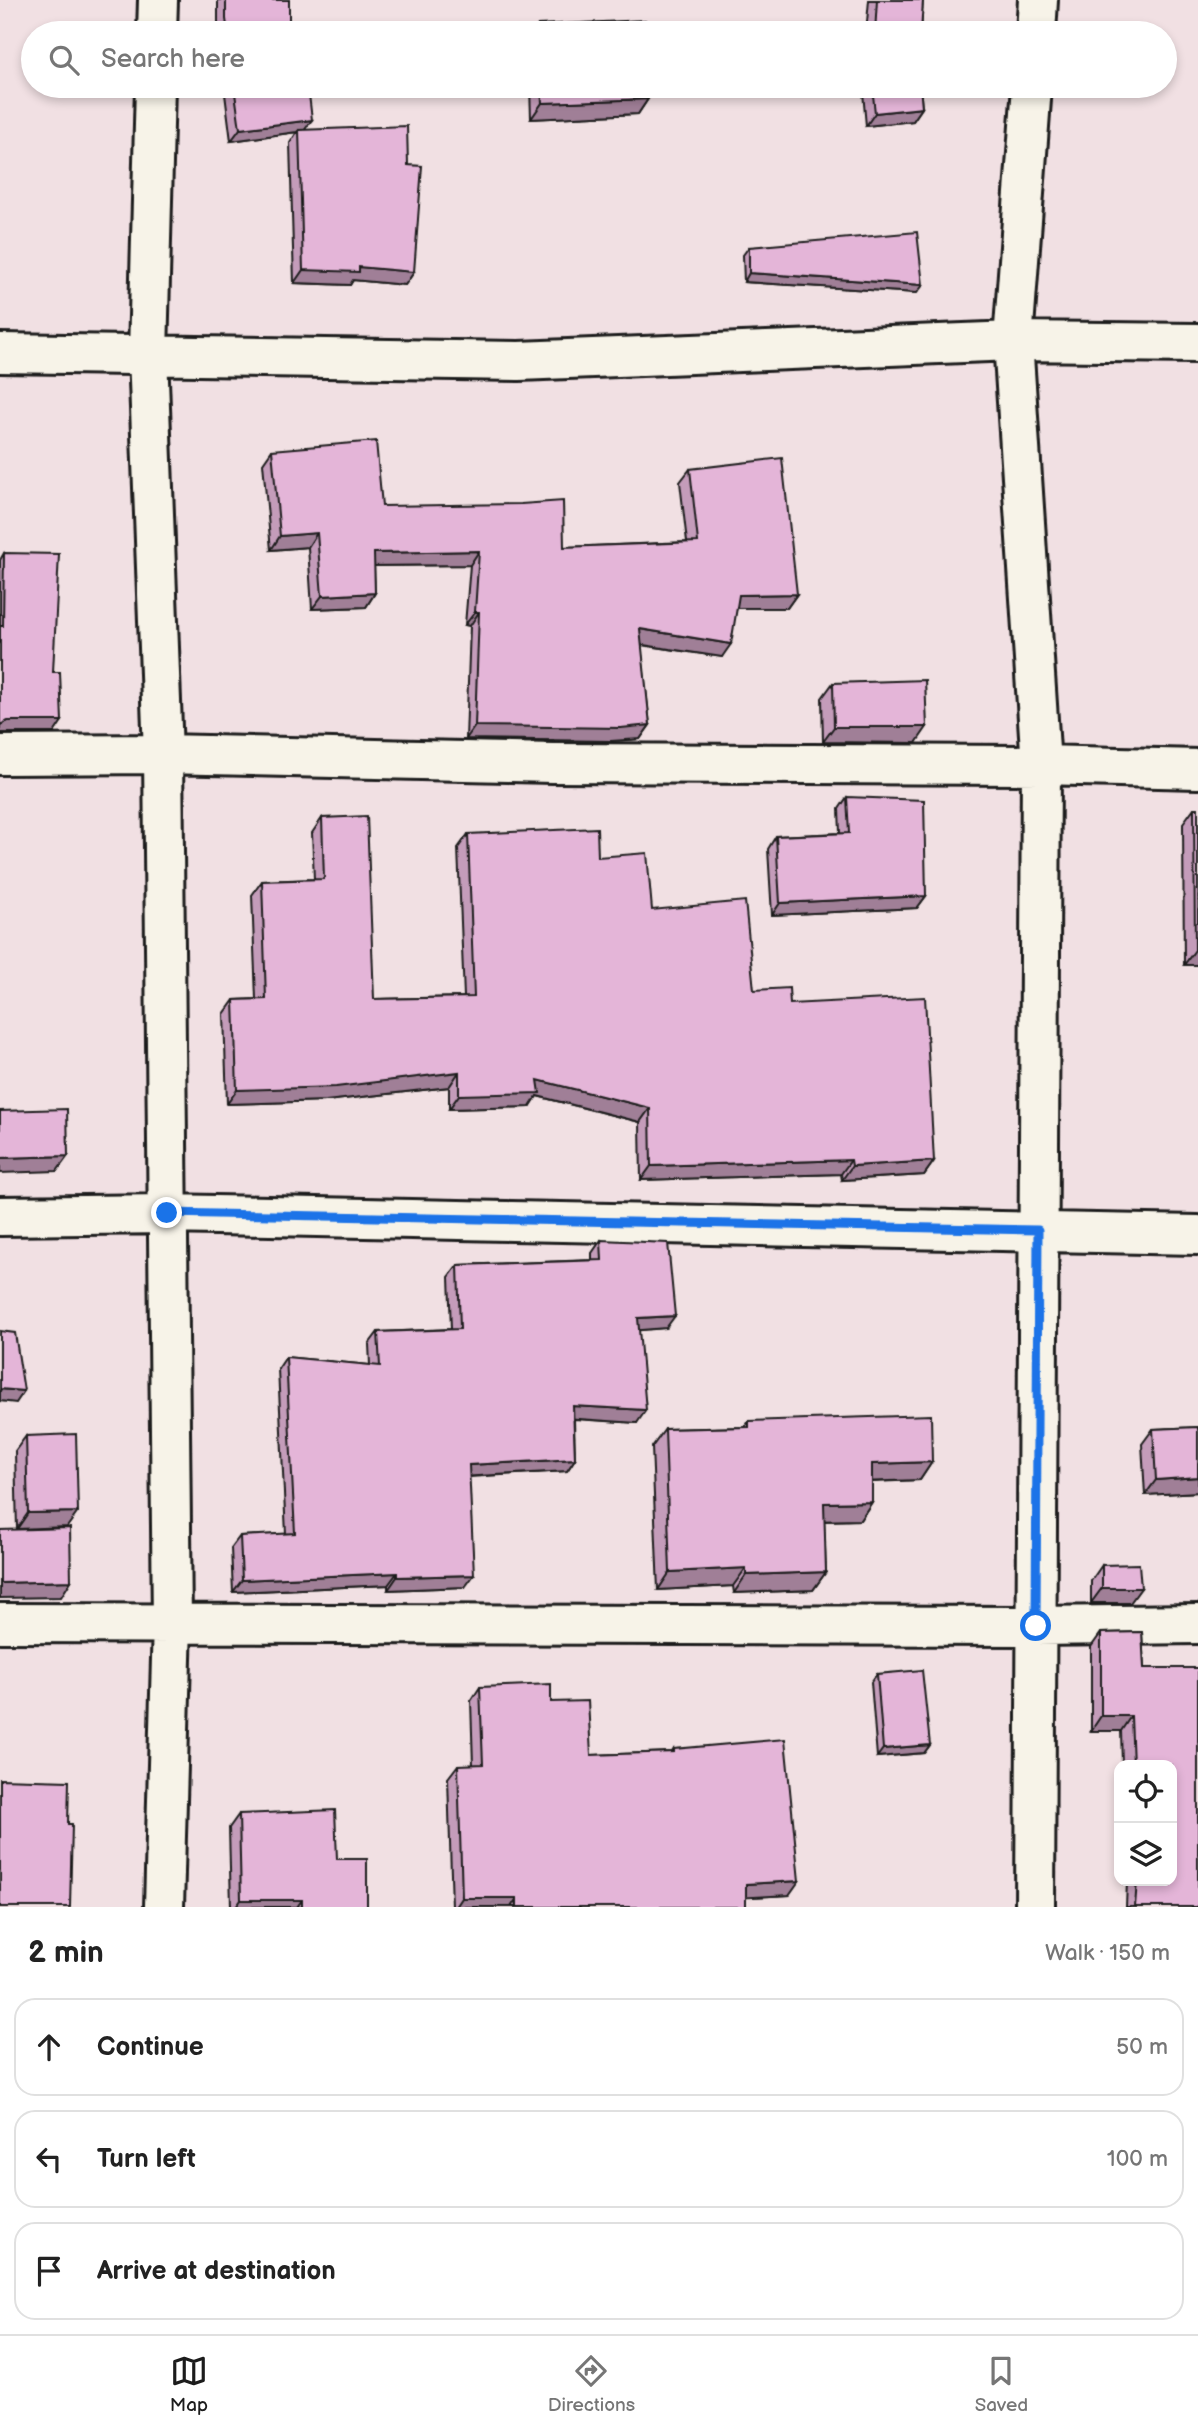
<!DOCTYPE html>
<meta charset="utf-8">
<style>
body{margin:0;font-family:"Balsamiq Sans",sans-serif;background:#f2f2f2;color:#222}
.controls{position:absolute;right:21px;bottom:21px;display:grid;overflow:hidden;border-radius:14px;box-shadow:0 4px 10px #0003}
.controls button{width:63px;height:63px;display:grid;place-items:center;padding:0;border:0;border-bottom:2px solid #e0e0e0;background:#fff;color:#222;font:35px sans-serif}
.stop{position:absolute;width:21px;height:21px;margin:-16px;border:5px solid #1a73e8;border-radius:50%;background:#fff}
.stop.end{background:#1a73e8;border-color:#fff;box-shadow:0 2px 7px #0008}
.list{margin:0;padding:0;list-style:none}
h2{display:flex;justify-content:space-between;align-items:center;height:91px;margin:0;padding:0 28px;font-size:30px}
h2 small{font-size:23px;font-weight:400;color:#767676}
.list li{display:grid;grid-template-columns:46px 1fr auto;gap:21px;align-items:center;box-sizing:border-box;height:98px;margin:0 14px 14px;padding:0 14px;border:2px solid #e0e0e0;border-radius:21px}
.list b{display:block;font-size:26px;white-space:nowrap}
.list em{font-size:23px;font-style:normal;color:#767676}
.icon{flex:none;width:38px;height:38px;fill:none;stroke:currentColor;stroke-width:2;stroke-linecap:round;stroke-linejoin:round}
.map{position:relative;flex:none;width:1198px;height:1907px;overflow:hidden}
.search{position:absolute;background:#fff;box-shadow:0 4px 10px #0003;left:21px;right:21px;top:21px;height:77px;display:flex;align-items:center;gap:18px;box-sizing:border-box;padding:0 24px;border-radius:38px;color:#767676;font-size:26px}
.sheet{height:427px;background:#fff}
nav{display:flex;justify-content:space-around;align-items:center;box-sizing:border-box;height:98px;border-top:2px solid #e0e0e0;background:#fff;font-size:19px;color:#767676}
nav a{display:grid;justify-items:center;gap:4px}
nav .on{color:#1c1c1c}
.map>svg:first-child{display:block}
</style>
<div class="map">
<svg width="1198" height="1907" viewBox="0 0 1198 1907">
<rect width="100%" height="100%" fill="#f1e0e3"/>
<filter id="ink" filterUnits="userSpaceOnUse"><feTurbulence type="fractalNoise" baseFrequency=".0143" numOctaves="2"/><feDisplacementMap in="SourceGraphic" scale="14" xChannelSelector="R" yChannelSelector="G"/><feConvolveMatrix kernelMatrix="1 2 1 2 8 2 1 2 1" color-interpolation-filters="sRGB"/></filter>
<g filter="url(#ink)">
<g fill="none" stroke-linecap="round" stroke-linejoin="round">
<g stroke="#1c1c1c" stroke-width="44">
<path id="minor" d="M 157,33 L 158,0
M 1036,33 L 1038,0
M 155,86 L 148,354 L 163,754 L 172,1623 L 164,1907
M 1032,86 L 1013,341 L 1041,765 L 1035,1907
M 0,353 L 519,361 L 1013,341 L 1198,343
M 0,755 L 163,754 L 552,763 L 1041,765 L 1198,769
M 0,1216 L 167,1214 L 1198,1235
M 0,1623 L 1036,1626 L 1198,1624"/>
</g>
<use href="#minor" stroke="#f7f3e8" stroke-width="38"/>
</g>
<path fill="#c49cba" stroke="#1c1c1c" stroke-width="2" d="M 218,0 L 289,0 L 289,33 L 218,33 Z
M 869,0 L 923,0 L 921,33 L 866,33 Z
M 538,25 L 645,33 L 533,33 Z
M 224,86 L 308,86 L 305,130 L 408,165 L 414,272 L 405,285 L 353,280 L 350,285 L 294,283 L 290,143 L 297,132 L 231,141 Z
M 530,86 L 648,86 L 648,99 L 638,114 L 531,119 Z
M 863,86 L 920,86 L 922,108 L 913,121 L 866,126 L 863,92 Z
M 749,247 L 917,293 L 744,282 L 743,255 Z
M 272,450 L 382,506 L 564,547 L 687,542 L 680,482 L 690,469 L 797,594 L 787,608 L 737,608 L 722,657 L 641,645 L 650,725 L 640,739 L 611,741 L 466,739 L 470,626 L 465,625 L 470,565 L 374,566 L 375,593 L 366,607 L 312,609 L 308,547 L 271,550 L 263,463 Z
M 4,553 L 53,672 L 54,733 L 0,733 L 0,560 Z
M 833,683 L 916,743 L 823,742 L 822,698 Z
M 847,797 L 926,896 L 917,908 L 772,915 L 768,849 L 776,836 L 840,833 L 839,809 Z
M 1194,808 L 1198,808 L 1198,965 L 1184,965 L 1183,823 Z
M 322,818 L 374,999 L 464,997 L 458,848 L 468,834 L 598,857 L 652,910 L 754,990 L 790,1004 L 934,1161 L 924,1175 L 842,1180 L 841,1174 L 641,1180 L 640,1122 L 537,1096 L 530,1107 L 449,1109 L 449,1087 L 326,1101 L 227,1104 L 224,1014 L 234,1000 L 256,999 L 252,895 L 262,881 L 314,879 L 312,833 Z
M 601,1240 L 666,1328 L 639,1330 L 637,1423 L 574,1419 L 575,1459 L 567,1471 L 469,1477 L 465,1587 L 388,1590 L 388,1585 L 233,1592 L 231,1548 L 240,1536 L 286,1534 L 278,1369 L 286,1357 L 370,1365 L 369,1344 L 378,1332 L 451,1329 L 449,1277 L 458,1265 L 592,1260 L 592,1253 Z
M 749,1421 L 932,1462 L 920,1480 L 872,1482 L 872,1502 L 860,1520 L 824,1521 L 826,1572 L 813,1590 L 734,1593 L 733,1586 L 658,1590 L 652,1447 L 665,1429 L 745,1427 Z
M 1198,1427 L 1198,1492 L 1145,1495 L 1142,1444 L 1153,1429 Z
M 26,1436 L 67,1527 L 17,1529 L 15,1451 Z
M 1102,1565 L 1130,1603 L 1091,1603 L 1091,1581 Z
M 1142,1632 L 1144,1668 L 1198,1668 L 1198,1907 L 1126,1907 L 1127,1881 L 1172,1881 L 1172,1765 L 1122,1765 L 1121,1731 L 1091,1731 L 1091,1647 L 1101,1633 Z
M 877,1674 L 930,1745 L 924,1753 L 877,1757 L 871,1682 Z
M 480,1687 L 551,1702 L 591,1755 L 672,1752 L 674,1749 L 789,1895 L 746,1897 L 746,1907 L 452,1907 L 448,1778 L 458,1765 L 473,1765 L 471,1701 Z
M 239,1814 L 337,1859 L 367,1907 L 231,1907 L 229,1828 Z"/>
<path fill="#a07f97" stroke="#1c1c1c" stroke-width="2" d="M 648,99 L 638,114 L 531,119 L 542,103 Z
M 922,108 L 913,121 L 866,126 L 875,113 Z
M 312,120 L 303,132 L 299,130 L 297,132 L 231,141 L 240,129 Z
M 359,267 L 414,272 L 405,285 L 353,280 L 350,285 L 294,283 L 303,270 Z
M 749,273 L 923,285 L 917,293 L 744,282 Z
M 317,533 L 308,547 L 271,550 L 280,536 Z
M 479,551 L 470,565 L 364,566 L 374,553 Z
M 375,593 L 366,607 L 312,609 L 322,596 Z
M 797,594 L 787,608 L 730,608 L 739,595 Z
M 475,612 L 479,612 L 470,626 L 465,625 Z
M 640,629 L 731,644 L 722,657 L 630,643 Z
M 8,721 L 62,721 L 54,733 L 0,733 L 0,725 Z
M 650,725 L 640,739 L 611,741 L 466,739 L 475,726 Z
M 834,727 L 927,727 L 916,743 L 823,742 Z
M 926,896 L 917,908 L 772,915 L 780,903 Z
M 1195,950 L 1198,950 L 1198,965 L 1184,965 Z
M 459,1072 L 449,1087 L 326,1101 L 227,1104 L 237,1090 Z
M 538,1080 L 650,1108 L 640,1122 L 537,1096 L 530,1107 L 449,1109 L 459,1095 Z
M 68,1156 L 57,1171 L 0,1173 L 0,1158 Z
M 851,1160 L 841,1174 L 641,1180 L 651,1166 Z
M 934,1161 L 924,1175 L 842,1180 L 852,1166 Z
M 675,1316 L 666,1328 L 629,1331 L 638,1318 Z
M 0,1389 L 24,1391 L 16,1403 L 0,1401 Z
M 573,1406 L 646,1410 L 637,1423 L 564,1418 Z
M 575,1459 L 567,1471 L 460,1477 L 469,1465 Z
M 932,1462 L 920,1480 L 859,1482 L 872,1464 Z
M 1198,1477 L 1198,1492 L 1145,1495 L 1156,1480 Z
M 872,1502 L 860,1520 L 811,1521 L 824,1503 Z
M 78,1512 L 67,1527 L 17,1529 L 28,1513 Z
M 746,1568 L 733,1586 L 658,1590 L 670,1572 Z
M 826,1572 L 813,1590 L 734,1593 L 746,1575 Z
M 397,1573 L 388,1585 L 233,1592 L 242,1580 Z
M 474,1575 L 465,1587 L 388,1590 L 397,1577 Z
M 71,1581 L 61,1597 L 0,1598 L 0,1583 Z
M 1102,1588 L 1141,1588 L 1130,1603 L 1091,1603 Z
M 1101,1716 L 1131,1716 L 1121,1731 L 1091,1731 Z
M 930,1745 L 924,1753 L 877,1757 L 883,1749 Z
M 799,1881 L 789,1895 L 736,1898 L 746,1884 Z
M 462,1898 L 517,1898 L 511,1907 L 456,1907 Z
M 241,1900 L 302,1900 L 297,1907 L 236,1907 Z"/>
<path fill="#e4b5d8" stroke="#1c1c1c" stroke-width="2" d="M 226,0 L 289,0 L 289,33 L 228,33 L 226,19 Z
M 877,0 L 923,0 L 921,33 L 875,33 Z
M 645,20 L 645,33 L 539,33 L 538,25 Z
M 234,86 L 308,86 L 312,120 L 240,129 Z
M 541,86 L 648,86 L 648,99 L 542,103 Z
M 872,86 L 920,86 L 922,108 L 875,113 Z
M 407,126 L 408,165 L 422,166 L 414,272 L 359,267 L 359,272 L 303,270 L 299,130 Z
M 917,232 L 923,285 L 749,273 L 749,247 Z
M 376,441 L 382,506 L 521,504 L 563,501 L 564,547 L 698,542 L 690,469 L 782,458 L 797,594 L 739,595 L 731,644 L 640,629 L 650,725 L 621,728 L 475,726 L 479,612 L 475,612 L 479,551 L 374,553 L 375,593 L 322,596 L 317,533 L 280,536 L 272,450 Z
M 4,553 L 59,554 L 53,672 L 60,672 L 62,721 L 8,721 L 0,725 L 0,626 L 3,626 Z
M 925,680 L 927,727 L 834,727 L 833,683 Z
M 847,797 L 924,800 L 926,896 L 780,903 L 776,836 L 849,833 Z
M 1194,808 L 1198,808 L 1198,950 L 1195,950 Z
M 367,816 L 374,999 L 474,997 L 468,834 L 597,828 L 598,857 L 647,853 L 652,910 L 745,901 L 754,990 L 789,988 L 790,1004 L 925,997 L 934,1161 L 852,1166 L 851,1160 L 651,1166 L 650,1108 L 538,1080 L 540,1093 L 459,1095 L 459,1072 L 336,1087 L 237,1090 L 234,1000 L 266,999 L 262,881 L 324,879 L 322,818 Z
M 67,1109 L 68,1156 L 0,1158 L 0,1111 Z
M 601,1240 L 668,1243 L 675,1316 L 638,1318 L 646,1410 L 573,1406 L 575,1459 L 469,1465 L 474,1575 L 397,1577 L 397,1573 L 242,1580 L 240,1536 L 295,1533 L 286,1357 L 380,1366 L 378,1332 L 460,1329 L 458,1265 L 602,1260 Z
M 0,1331 L 15,1333 L 24,1391 L 0,1389 Z
M 931,1415 L 932,1462 L 872,1464 L 872,1502 L 824,1503 L 826,1572 L 746,1575 L 746,1568 L 670,1572 L 665,1429 L 749,1427 L 749,1421 Z
M 1198,1427 L 1198,1477 L 1156,1480 L 1153,1429 Z
M 76,1434 L 78,1512 L 28,1513 L 26,1436 Z
M 70,1528 L 71,1581 L 0,1583 L 0,1530 Z
M 1139,1564 L 1141,1588 L 1102,1588 L 1102,1565 Z
M 1142,1632 L 1144,1668 L 1198,1668 L 1198,1907 L 1135,1907 L 1137,1881 L 1172,1881 L 1172,1765 L 1133,1765 L 1131,1716 L 1101,1716 L 1101,1633 Z
M 922,1670 L 930,1745 L 883,1749 L 877,1674 Z
M 551,1684 L 551,1702 L 588,1701 L 591,1755 L 674,1752 L 674,1749 L 785,1739 L 799,1881 L 746,1884 L 746,1907 L 517,1907 L 517,1898 L 462,1898 L 458,1765 L 483,1764 L 480,1687 Z
M 0,1779 L 69,1781 L 68,1824 L 72,1824 L 70,1907 L 0,1907 Z
M 335,1810 L 337,1859 L 367,1859 L 367,1907 L 302,1907 L 302,1900 L 241,1900 L 239,1814 Z"/>
</g>
<g fill="none" stroke-linecap="round" stroke-linejoin="round" filter="url(#ink)">
<path stroke="#1a73e8" stroke-width="9" d="M 167,1213 L 1038,1230 L 1036,1626"/>
</g>
</svg>
<div class="controls">
<button><svg class="icon" aria-label="locate" viewBox="0 0 24 24"><circle cx="12" cy="12" r="6"/><path d="M12 2v4M12 18v4M2 12h4M18 12h4"/></svg></button>
<button><svg class="icon" aria-label="layers" viewBox="0 0 24 24"><path d="M12 4l9 5-9 5-9-5zM3 14l9 5 9-5"/></svg></button>
</div>
<div class="stop" style="left:1036px;top:1626px"></div>
<div class="stop end" style="left:167px;top:1213px"></div>
<div class="search"><svg class="icon" aria-label="search" viewBox="0 0 24 24"><circle cx="10" cy="10" r="6"/><path d="M15 15l6 6"/></svg>Search here</div>
</div>
<section class="sheet">
<h2>2 min<small>Walk · 150 m</small></h2>
<ul class="list">
<li><svg class="icon" aria-label="ahead" viewBox="0 0 24 24"><path d="M12 20V5M6 11l6-6 6 6"/></svg><div><b>Continue</b></div><em>50 m</em></li>
<li><svg class="icon" aria-label="left" viewBox="0 0 24 24"><path d="M17 20v-9H6M10 6l-5 5 5 5"/></svg><div><b>Turn left</b></div><em>100 m</em></li>
<li><svg class="icon" aria-label="arrive" viewBox="0 0 24 24"><path d="M6 21V4h12l-3 4 3 4H6"/></svg><div><b>Arrive at destination</b></div></li>
</ul>
</section>
<nav>
<a class="on"><svg class="icon" aria-label="map" viewBox="0 0 24 24"><path d="M3 6l6-2 6 2 6-2v14l-6 2-6-2-6 2zM9 4v14M15 6v14"/></svg>Map</a>
<a><svg class="icon" aria-label="directions" viewBox="0 0 24 24"><path d="M12 3l9 9-9 9-9-9zM9 14v-3h6M13 9l2 2-2 2"/></svg>Directions</a>
<a><svg class="icon" aria-label="saved" viewBox="0 0 24 24"><path d="M7 4h10v16l-5-4-5 4z"/></svg>Saved</a>
</nav>
